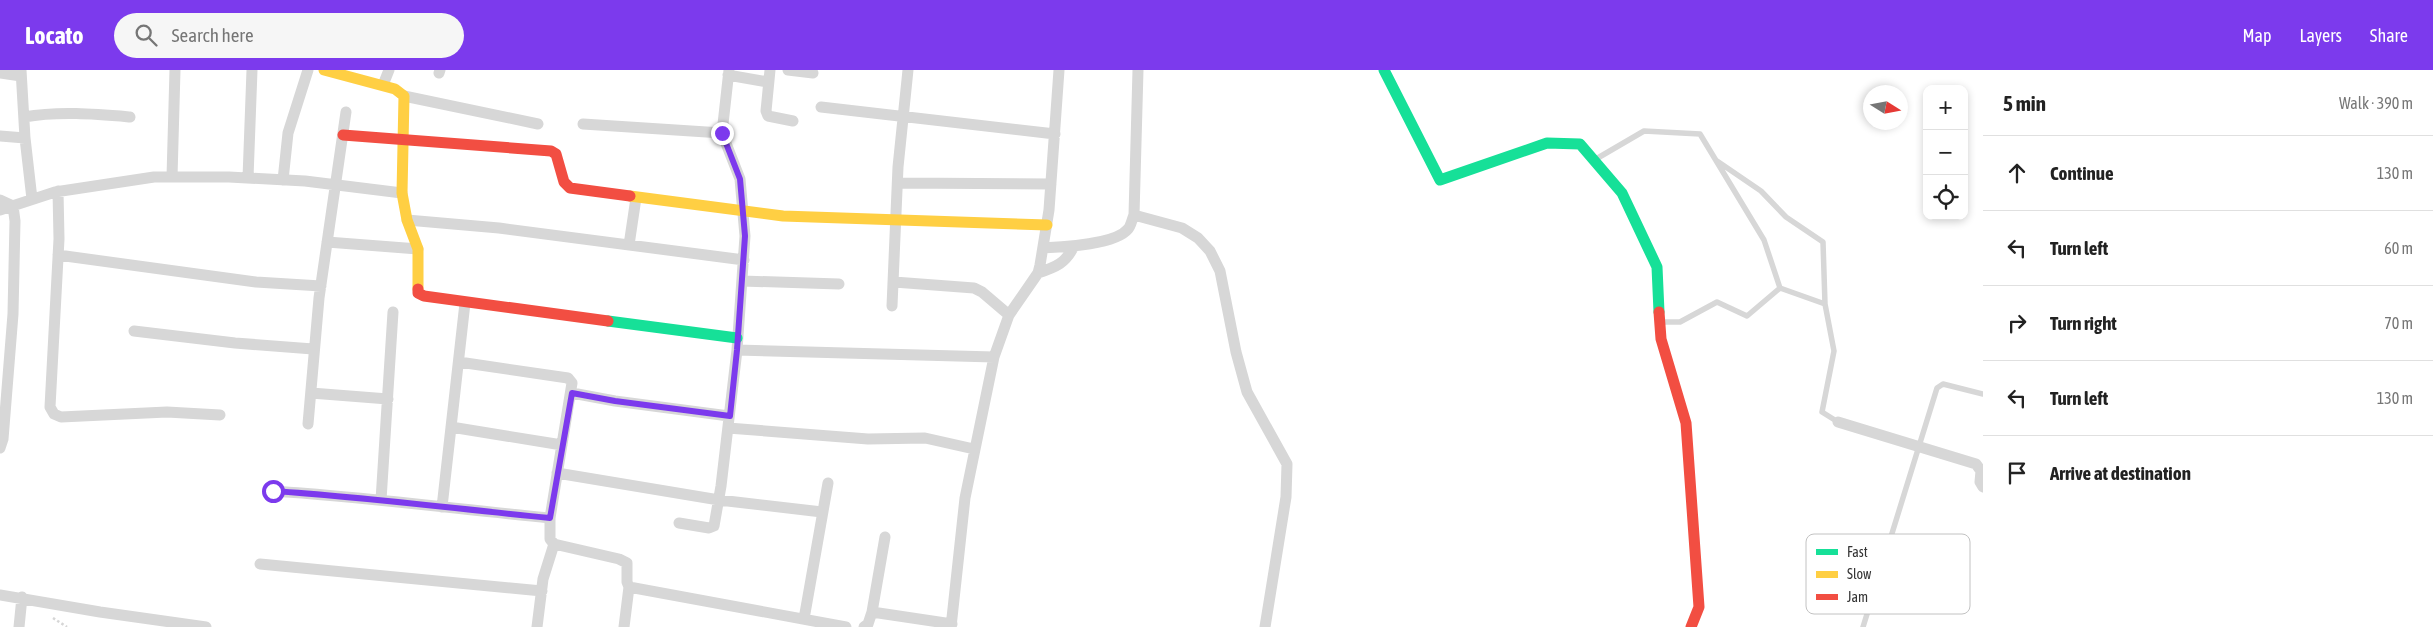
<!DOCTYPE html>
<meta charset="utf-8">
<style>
body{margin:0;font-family:"Asap Condensed",sans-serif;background:#f6f6f6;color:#222}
.controls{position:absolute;right:15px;top:15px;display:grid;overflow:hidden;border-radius:10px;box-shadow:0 2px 8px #0003}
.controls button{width:45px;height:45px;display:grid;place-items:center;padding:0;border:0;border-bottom:1px solid #e0e0e0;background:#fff;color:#222;font:25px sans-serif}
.compass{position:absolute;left:1863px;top:15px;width:45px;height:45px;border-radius:50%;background:#fff;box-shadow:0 2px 8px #0003;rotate:101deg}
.stop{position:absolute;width:15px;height:15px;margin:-11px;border:4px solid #7c3aed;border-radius:50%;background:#fff}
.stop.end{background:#7c3aed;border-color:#fff;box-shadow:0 1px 5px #0008}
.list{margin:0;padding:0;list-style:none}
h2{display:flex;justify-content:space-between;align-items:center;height:65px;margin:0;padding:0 20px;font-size:21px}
h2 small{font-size:16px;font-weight:400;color:#767676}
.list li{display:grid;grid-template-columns:32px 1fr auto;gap:15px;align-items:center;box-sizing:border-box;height:75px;padding:0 20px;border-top:1px solid #e0e0e0}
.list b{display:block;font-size:19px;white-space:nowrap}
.list em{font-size:16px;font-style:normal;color:#767676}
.icon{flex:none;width:28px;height:28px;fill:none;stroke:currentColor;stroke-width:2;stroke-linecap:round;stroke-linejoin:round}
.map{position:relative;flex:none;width:1983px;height:557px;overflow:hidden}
header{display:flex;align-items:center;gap:30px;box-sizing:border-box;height:70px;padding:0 25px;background:#7c3aed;color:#fff}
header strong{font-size:24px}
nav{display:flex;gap:28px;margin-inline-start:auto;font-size:18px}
.search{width:350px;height:45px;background:#f6f6f6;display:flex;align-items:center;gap:12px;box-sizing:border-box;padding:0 18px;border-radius:28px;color:#767676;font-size:19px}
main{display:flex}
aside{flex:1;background:#fff}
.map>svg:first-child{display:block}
</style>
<header>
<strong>Locato</strong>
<div class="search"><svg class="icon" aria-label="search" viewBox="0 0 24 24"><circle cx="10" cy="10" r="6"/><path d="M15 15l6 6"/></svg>Search here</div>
<nav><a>Map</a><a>Layers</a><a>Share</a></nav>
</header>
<main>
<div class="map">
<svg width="1983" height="557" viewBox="0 0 1983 557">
<rect width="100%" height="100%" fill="#fff"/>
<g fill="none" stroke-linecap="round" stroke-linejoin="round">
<path stroke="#d6d6d6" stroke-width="2.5" stroke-dasharray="2.5 2.5" stroke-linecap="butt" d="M 53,548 L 67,557"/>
<path stroke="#d7d7d7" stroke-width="5.5" d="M 1596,89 L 1644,61 L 1700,64 L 1764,170 L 1780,218 L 1825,234 L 1834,281 L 1822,342 L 1838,352
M 1717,91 L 1761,121 L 1786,147 L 1823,172 L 1825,234
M 1661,252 L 1680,252 L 1717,232 L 1747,246 L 1780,218
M 1863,557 L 1937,318 L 1943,314 L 1983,324"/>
<path stroke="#d7d7d7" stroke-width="11" d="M 21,0 L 25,68
M 770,0 L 766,41 L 768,46 L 793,51
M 788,0 L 813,3
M 0,3 L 21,6
M 439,3 L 440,0
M 728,5 L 768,12
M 383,15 L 389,0
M 404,26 L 538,54
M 821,37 L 1055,64
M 24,47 C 59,41 94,44 130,47
M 583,54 L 722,63
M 0,66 L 25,68 L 32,129
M 172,107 L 175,0
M 248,108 L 252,0
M 283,110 L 288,63 L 308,0
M 898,113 L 1051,114
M 58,121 L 59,169 L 50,337 L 54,344 L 61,347 L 167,342 L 220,345
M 0,130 L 13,136 L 15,151 L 13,244 L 3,369 L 0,378
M 0,140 L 55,122 L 154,107 L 229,107 L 305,111 L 402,123
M 1134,145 L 1182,158 L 1198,168 L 1210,181 L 1220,201 L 1236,282 L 1247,322 L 1287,394 L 1286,427 L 1265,557
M 407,150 L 499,158 L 744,190
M 327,172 L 418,179
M 629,175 L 636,128
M 1043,178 C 1062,177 1115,175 1128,159 C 1131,156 1132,149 1134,145 L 1138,0
M 58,185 L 256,212 L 321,216
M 1038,203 C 1056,197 1066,193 1074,176
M 742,211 L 839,214
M 894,212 L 974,218 L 982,222 L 1009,245
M 892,236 L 898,97 L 908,0
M 134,261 L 235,273 L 313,279
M 737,280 L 994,287
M 459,292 L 561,307 L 568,308 L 572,313 L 550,448 L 550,469 L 554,474 L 619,489 L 627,493 L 627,512 L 629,517 L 846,557
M 311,323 L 388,329
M 572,323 L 615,331 L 729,346
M 1838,352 L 1976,394 L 1981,401 L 1980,412 L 1983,417
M 308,354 L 319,228 L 346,42
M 451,357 L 562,375
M 728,358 L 868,369 L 925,368 L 974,379
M 557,403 L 719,430 L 822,442
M 273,421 C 365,427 457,439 550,448
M 381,430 L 393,242
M 442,437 L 465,233
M 679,453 L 709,458 L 714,456 L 721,416 L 737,280 L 745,166 L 740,109 L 722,63 L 729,0
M 260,494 L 542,521
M 0,525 L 100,542 L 206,557
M 872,542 L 952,554
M 804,549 L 828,413
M 19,557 L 22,527
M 537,557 L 543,509 L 554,474
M 624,557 L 629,517
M 864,557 L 868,554 L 872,542 L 885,467
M 951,557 L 965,428 L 994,287 L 1009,245 L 1038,203 L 1040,195 L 1049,140 L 1059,0"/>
<path stroke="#16e098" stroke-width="11" d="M 1384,0 L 1440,110 L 1547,73 L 1580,74 L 1622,123 L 1657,197 L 1659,242
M 608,251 L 737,268"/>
<path stroke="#ffcf43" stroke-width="11" d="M 324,0 L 395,19 L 404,26 L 402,123 L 407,150 L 418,179 L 418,219
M 630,126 L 783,146 L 1047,155"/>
<path stroke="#f24e42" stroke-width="11" d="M 343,65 L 551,81 L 556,84 L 564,112 L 570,118 L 630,126
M 418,219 L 418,223 L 424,226 L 608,251
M 1659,242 L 1661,269 L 1686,353 L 1699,537 L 1691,557"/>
</g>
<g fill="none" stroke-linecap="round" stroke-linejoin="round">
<path stroke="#7c3aed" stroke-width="6" d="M 273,421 C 365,427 457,439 550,448 L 572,323 L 615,331 L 730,346 L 737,280 L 745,166 L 740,109 L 722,63"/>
</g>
<rect x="1806" y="464" width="164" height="80" rx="8" fill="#fff" stroke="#c2c2c2" stroke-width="1"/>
<rect x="1816" y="479" width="22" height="6" fill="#16e098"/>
<rect x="1816" y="501" width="22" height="7" fill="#ffcf43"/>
<rect x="1816" y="524" width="22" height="6" fill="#f24e42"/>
<g font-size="14" fill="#333">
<text x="1847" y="487">Fast</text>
<text x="1847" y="509">Slow</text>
<text x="1847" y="532">Jam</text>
</g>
</svg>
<div class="controls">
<button>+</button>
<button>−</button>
<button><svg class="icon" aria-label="locate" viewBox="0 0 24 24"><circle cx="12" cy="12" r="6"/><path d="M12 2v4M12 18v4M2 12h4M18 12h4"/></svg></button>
</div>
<svg class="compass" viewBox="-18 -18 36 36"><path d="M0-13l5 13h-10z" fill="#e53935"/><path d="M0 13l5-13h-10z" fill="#767676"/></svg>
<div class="stop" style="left:273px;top:421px"></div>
<div class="stop end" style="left:722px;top:63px"></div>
</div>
<aside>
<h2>5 min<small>Walk · 390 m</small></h2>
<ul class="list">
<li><svg class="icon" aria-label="ahead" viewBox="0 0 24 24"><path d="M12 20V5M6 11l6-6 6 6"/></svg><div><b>Continue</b></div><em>130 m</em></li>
<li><svg class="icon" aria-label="left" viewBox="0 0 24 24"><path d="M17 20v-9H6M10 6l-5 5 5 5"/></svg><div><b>Turn left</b></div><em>60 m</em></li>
<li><svg class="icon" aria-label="right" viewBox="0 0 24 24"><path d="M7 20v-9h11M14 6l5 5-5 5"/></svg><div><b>Turn right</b></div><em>70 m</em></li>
<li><svg class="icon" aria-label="left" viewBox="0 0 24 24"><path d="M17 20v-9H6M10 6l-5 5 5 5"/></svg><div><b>Turn left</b></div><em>130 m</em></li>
<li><svg class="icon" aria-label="arrive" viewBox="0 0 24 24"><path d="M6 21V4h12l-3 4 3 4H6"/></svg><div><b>Arrive at destination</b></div></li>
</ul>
</aside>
</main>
